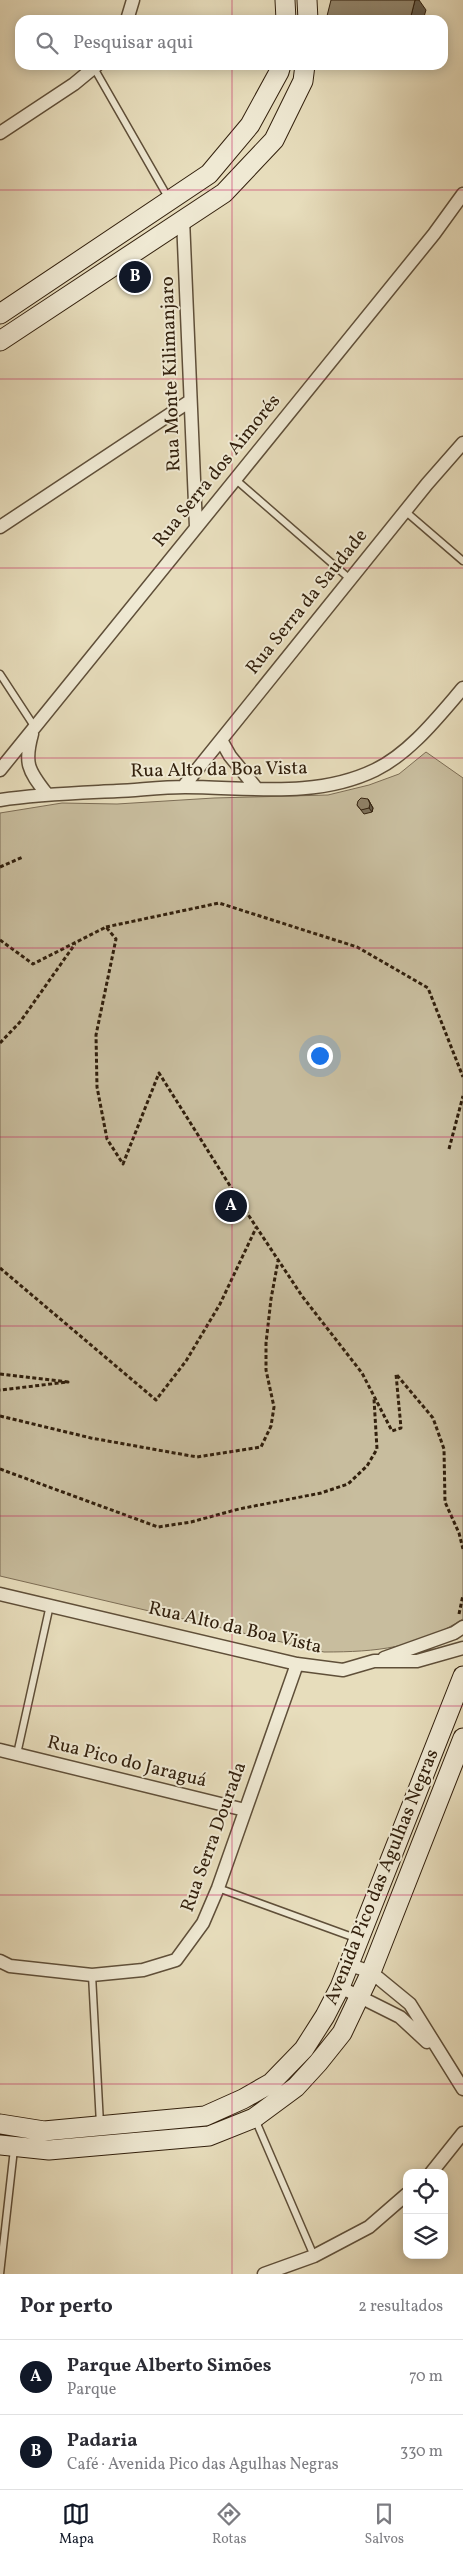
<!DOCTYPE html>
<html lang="pt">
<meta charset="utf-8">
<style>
body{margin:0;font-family:Vollkorn,serif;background:#f2f2f3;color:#2b2b33}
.controls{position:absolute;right:15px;bottom:15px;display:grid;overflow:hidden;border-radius:10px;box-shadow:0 2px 12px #0003}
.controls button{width:45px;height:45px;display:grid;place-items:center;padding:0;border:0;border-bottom:1px solid #e1e1e2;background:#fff;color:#2b2b33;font:25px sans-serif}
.you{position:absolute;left:319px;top:1055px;width:18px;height:18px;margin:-12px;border:4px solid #fff;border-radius:50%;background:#1a73e8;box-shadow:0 0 0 8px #1a73e833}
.badge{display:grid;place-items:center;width:32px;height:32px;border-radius:50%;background:#111827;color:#fff;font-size:16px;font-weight:700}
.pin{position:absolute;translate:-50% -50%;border:2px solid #fff;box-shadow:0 1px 5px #0006}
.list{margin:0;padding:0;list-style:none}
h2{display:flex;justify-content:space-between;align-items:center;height:65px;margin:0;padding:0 20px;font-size:21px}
h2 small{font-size:16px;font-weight:400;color:#7c7c81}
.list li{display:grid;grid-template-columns:32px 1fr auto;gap:15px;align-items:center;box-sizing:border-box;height:75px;padding:0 20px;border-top:1px solid #e1e1e2}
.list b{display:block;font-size:19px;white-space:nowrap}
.list p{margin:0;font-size:16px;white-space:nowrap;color:#7c7c81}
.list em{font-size:16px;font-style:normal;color:#7c7c81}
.icon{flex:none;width:28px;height:28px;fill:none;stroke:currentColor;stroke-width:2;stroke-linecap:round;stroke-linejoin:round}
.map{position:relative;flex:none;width:463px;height:2274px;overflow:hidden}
.search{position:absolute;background:#fff;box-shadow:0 2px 12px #0003;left:15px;right:15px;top:15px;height:55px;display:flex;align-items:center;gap:12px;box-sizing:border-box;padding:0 18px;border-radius:15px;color:#7c7c81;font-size:19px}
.sheet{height:215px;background:#fff}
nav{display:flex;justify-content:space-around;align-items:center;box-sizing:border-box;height:70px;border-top:1px solid #e1e1e2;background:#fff;font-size:14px;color:#7c7c81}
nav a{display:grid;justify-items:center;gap:2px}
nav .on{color:#111827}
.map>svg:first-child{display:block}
</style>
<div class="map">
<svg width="463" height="2274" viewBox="0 0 463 2274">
<rect width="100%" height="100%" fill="#e7ddbc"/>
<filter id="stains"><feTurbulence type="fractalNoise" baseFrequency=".004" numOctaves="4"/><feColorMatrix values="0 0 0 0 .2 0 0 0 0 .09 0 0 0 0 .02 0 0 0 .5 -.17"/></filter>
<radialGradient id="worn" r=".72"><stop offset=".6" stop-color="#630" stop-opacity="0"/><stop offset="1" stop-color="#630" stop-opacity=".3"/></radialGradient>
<path fill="#c8bd9e" stroke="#7d6e56" d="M 426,752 L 463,778 L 463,1619 C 417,1648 377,1652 324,1652 L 0,1576 L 0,813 L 62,803 L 117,804 L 214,798 L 328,795 L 369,785 L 399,774 Z"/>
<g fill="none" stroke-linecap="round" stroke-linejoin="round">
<g stroke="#5f4f39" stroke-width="9">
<path id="lane" d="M 94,68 L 169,199
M 235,479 L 350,579
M 405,511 L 463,561
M 0,674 L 34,726
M 17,1754 L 50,1605
M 218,1888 L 358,1939
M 92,1975 L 100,2124
M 255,2119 L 314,2256
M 0,2274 L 14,2149"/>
</g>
<g stroke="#5f4f39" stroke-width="15">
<path id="street" d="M 127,20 L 133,0
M 0,133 L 74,84 L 97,65
M 183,219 L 196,527
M 0,527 L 190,401
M 32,734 C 24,763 28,770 46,793
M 221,740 L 230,756 L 257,789
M 0,770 L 434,234 L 463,194
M 183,787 L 427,484 L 463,443
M 0,800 C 39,794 77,793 117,791 C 139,790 162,787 185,787 C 248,787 315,799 375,770 C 410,753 438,717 463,688
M 0,1594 L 297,1664 L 343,1670 L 374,1661 L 417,1661 L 463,1648
M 384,1658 L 454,1633 L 463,1627
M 0,1750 L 245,1810
M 0,1961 L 10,1966 L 92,1975 L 143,1970 L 176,1960 L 203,1923 L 218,1888 L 297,1664
M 350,1965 L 371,1972 L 410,2004 L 463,2089
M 340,1987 L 400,2017 L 427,2042
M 431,2173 L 463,2133
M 264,2274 L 314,2256 L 369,2227 L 407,2194"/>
</g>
<g stroke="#32200d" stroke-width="21">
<path id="secondary" d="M 285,0 L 286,20
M 307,0 L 308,20
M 0,314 L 209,174 L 250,125 L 279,72 L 281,65
M 0,341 L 224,193 L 274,140 L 303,81 L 305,65
M 0,2124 L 44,2131 L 205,2116 L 243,2099 L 271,2083 L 304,2049 L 325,2016 L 340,1987 L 463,1676
M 0,2145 L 49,2150 L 209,2136 L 254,2118 L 296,2087 L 318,2063 L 342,2033 L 371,1972 L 463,1738"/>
</g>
<path stroke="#32200d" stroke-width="3" stroke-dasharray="4 2.5" stroke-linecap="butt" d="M 0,867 L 23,857
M 106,927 L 219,903 L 357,947 L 428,988 L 463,1077
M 0,940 L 33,964 L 106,927 L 116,939 L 96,1035 L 97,1087 L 107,1139 L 123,1164 L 159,1073 L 249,1216 L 302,1296 L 362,1373 L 392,1431 L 401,1428 L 396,1374 L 433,1418 L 444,1449 L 445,1502 L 459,1533 L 463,1549
M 0,1043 L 20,1022 L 75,944
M 449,1149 L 463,1096
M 0,1268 L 156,1400 L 186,1361 L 220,1304 L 256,1228
M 0,1374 L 68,1382 L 0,1390
M 0,1416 L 91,1438 L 197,1457 L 261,1447 L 271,1426 L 274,1407 L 266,1370 L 266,1343 L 271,1299 L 278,1261
M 0,1469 L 158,1527 L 191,1522 L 239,1509 L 321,1493 L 348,1484 L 367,1466 L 377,1449 L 374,1399
M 459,1614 L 463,1595"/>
<use href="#lane" stroke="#efe9d3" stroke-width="6"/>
<use href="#street" stroke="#efe9d3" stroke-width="12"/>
<use href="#secondary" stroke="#efe9d3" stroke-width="19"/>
</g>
<path fill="#7c7059" stroke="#32200d" d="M 395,65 L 411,65 L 410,69 Z
M 368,799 L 373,808 L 372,812 L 364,814 L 357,805 Z"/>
<path fill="#655b49" stroke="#32200d" d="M 415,0 L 419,0 L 426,10 L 423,20 L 410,20 Z
M 407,65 L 411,65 L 410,69 Z
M 368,799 L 373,808 L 372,812 L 369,808 Z"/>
<path fill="#908268" stroke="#32200d" d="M 331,0 L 415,0 L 410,20 L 326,20 Z
M 361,798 L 368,799 L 370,804 L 369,808 L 361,810 L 357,805 L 358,801 Z"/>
<path fill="none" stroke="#c2185b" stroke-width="1" stroke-opacity="0.55" d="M 232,0 L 232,20M 232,65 L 232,2274M 0,190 L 463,190M 0,379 L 463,379M 0,568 L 463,568M 0,758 L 463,758M 0,948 L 463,948M 0,1137 L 463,1137M 0,1326 L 463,1326M 0,1516 L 463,1516M 0,1706 L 463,1706M 0,1895 L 463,1895M 0,2084 L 463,2084"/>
<g text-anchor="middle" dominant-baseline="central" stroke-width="4" stroke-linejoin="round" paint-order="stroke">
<g font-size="19" fill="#32200d" stroke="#efe9d3">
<text transform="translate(171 374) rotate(-92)">Rua Monte Kilimanjaro</text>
<text transform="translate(217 471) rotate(-51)">Rua Serra dos Aimorés</text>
<text transform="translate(307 602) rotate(-51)">Rua Serra da Saudade</text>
<text transform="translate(219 770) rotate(-1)">Rua Alto da Boa Vista</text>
<text transform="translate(235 1628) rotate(13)">Rua Alto da Boa Vista</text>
<text transform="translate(127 1762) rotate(14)">Rua Pico do Jaraguá</text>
<text transform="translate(214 1837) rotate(-70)">Rua Serra Dourada</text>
<text transform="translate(382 1877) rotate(-68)">Avenida Pico das Agulhas Negras</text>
</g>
</g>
<rect width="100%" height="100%" filter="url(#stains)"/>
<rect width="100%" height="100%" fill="url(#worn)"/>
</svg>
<div class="controls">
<button><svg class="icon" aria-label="locate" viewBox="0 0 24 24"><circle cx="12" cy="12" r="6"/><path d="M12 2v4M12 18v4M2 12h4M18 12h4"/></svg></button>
<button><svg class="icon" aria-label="layers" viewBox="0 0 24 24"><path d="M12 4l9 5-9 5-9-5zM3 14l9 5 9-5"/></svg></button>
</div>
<div class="you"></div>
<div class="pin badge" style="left:231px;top:1206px">A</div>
<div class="pin badge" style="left:135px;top:277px">B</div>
<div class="search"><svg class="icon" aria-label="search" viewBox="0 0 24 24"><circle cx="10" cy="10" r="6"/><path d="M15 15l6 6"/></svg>Pesquisar aqui</div>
</div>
<section class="sheet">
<h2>Por perto<small>2 resultados</small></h2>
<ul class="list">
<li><span class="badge">A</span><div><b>Parque Alberto Simões</b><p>Parque</p></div><em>70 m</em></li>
<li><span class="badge">B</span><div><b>Padaria</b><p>Café · Avenida Pico das Agulhas Negras</p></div><em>330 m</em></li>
</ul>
</section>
<nav>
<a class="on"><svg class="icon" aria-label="map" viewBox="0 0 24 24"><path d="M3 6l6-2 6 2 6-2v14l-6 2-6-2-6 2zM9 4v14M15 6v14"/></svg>Mapa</a>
<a><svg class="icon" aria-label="directions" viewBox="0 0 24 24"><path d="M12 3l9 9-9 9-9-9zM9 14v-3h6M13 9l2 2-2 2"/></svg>Rotas</a>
<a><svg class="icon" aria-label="saved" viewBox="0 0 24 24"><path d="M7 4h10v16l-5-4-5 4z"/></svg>Salvos</a>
</nav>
